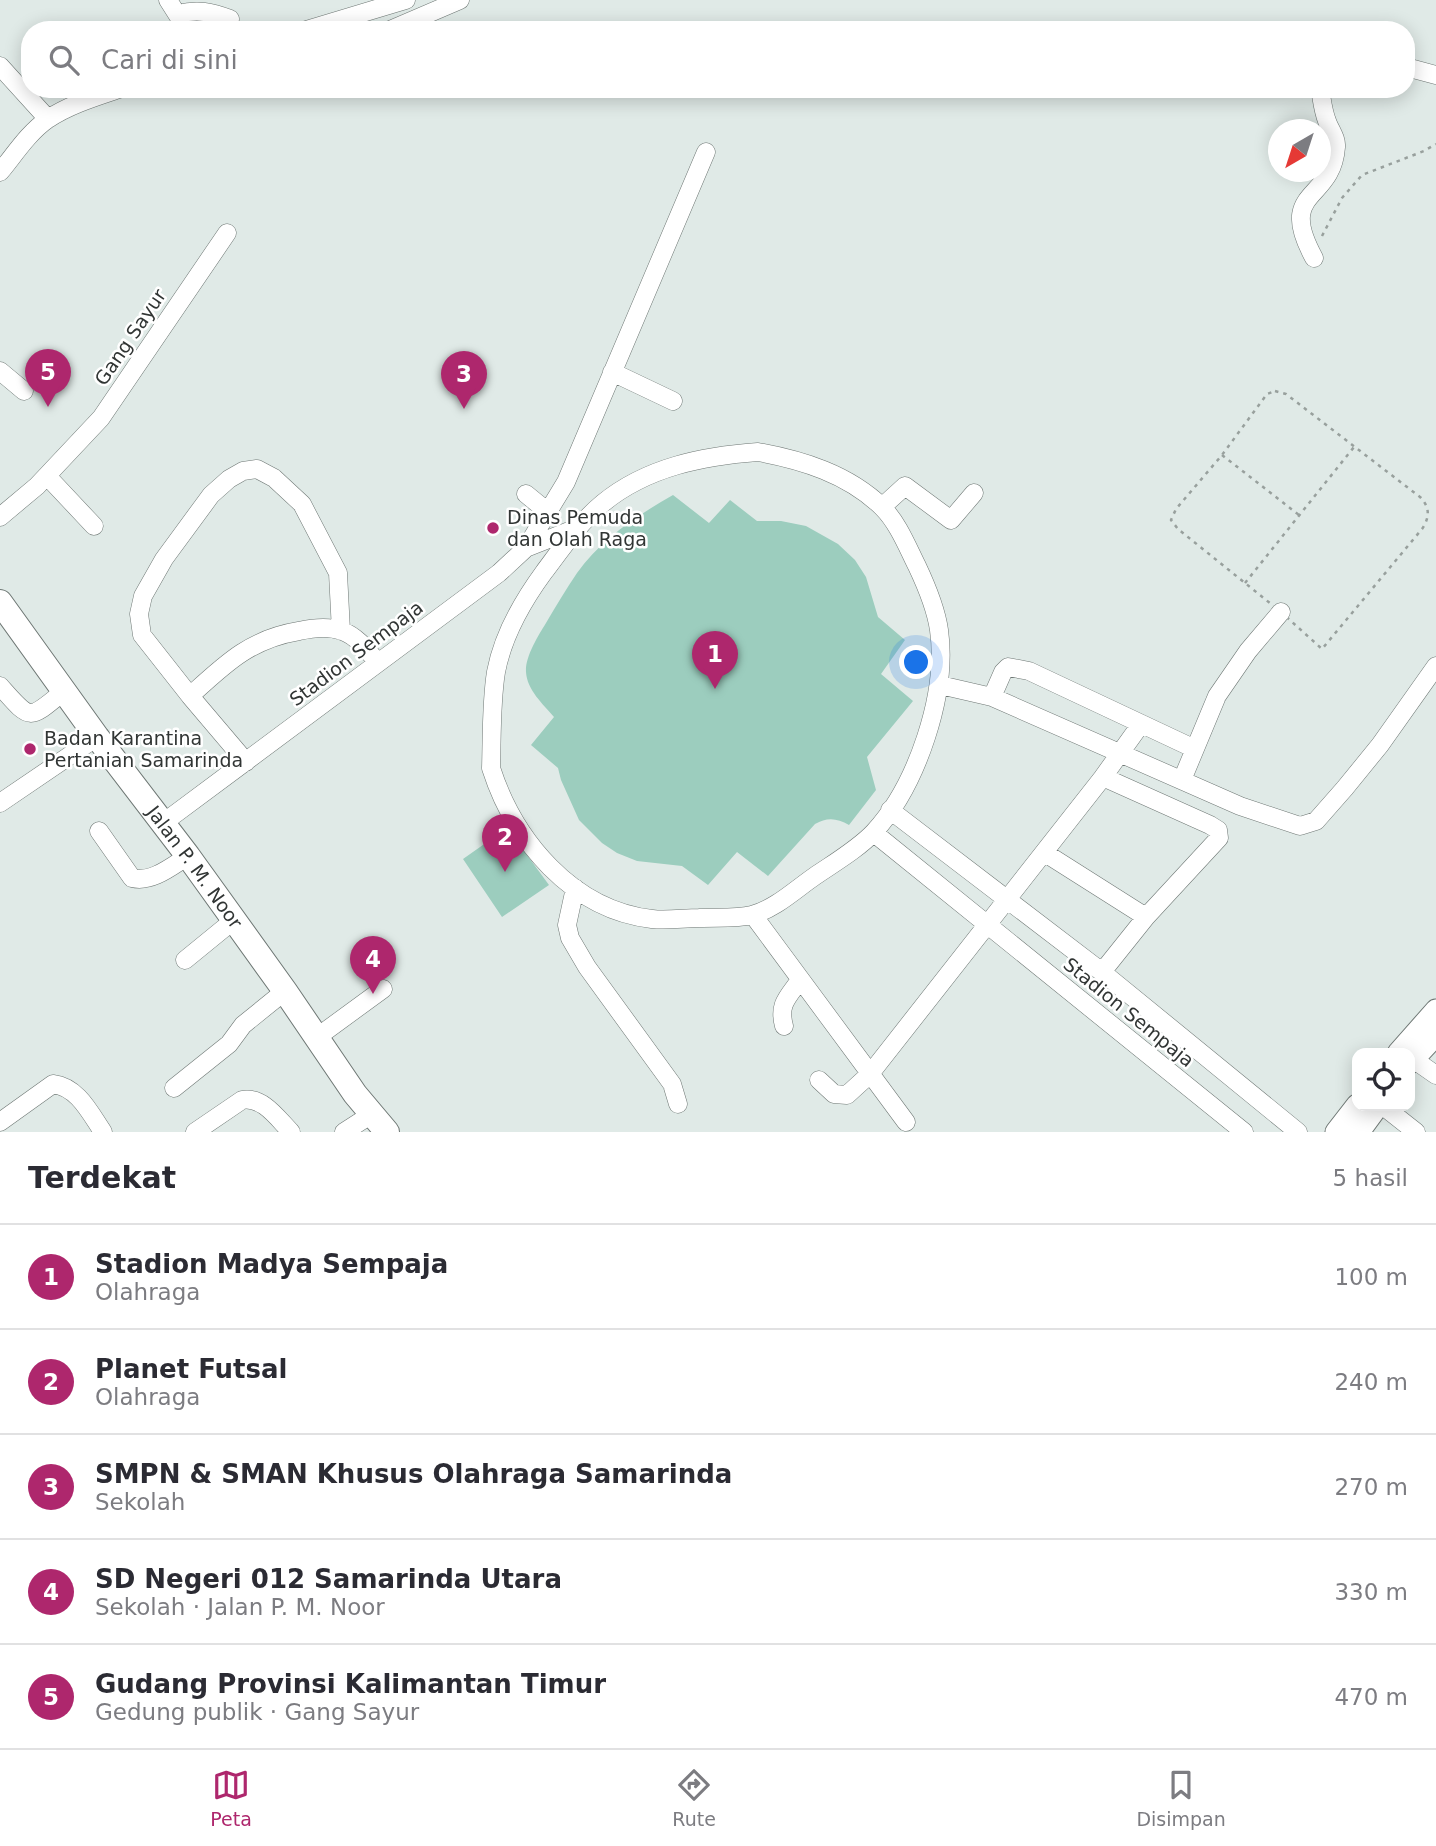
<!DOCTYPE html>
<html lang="id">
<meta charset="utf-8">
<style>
body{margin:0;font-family:"DejaVu Sans",sans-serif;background:#f7f7f7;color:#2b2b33}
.controls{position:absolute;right:21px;bottom:21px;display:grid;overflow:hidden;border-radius:14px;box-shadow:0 4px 18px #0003}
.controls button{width:63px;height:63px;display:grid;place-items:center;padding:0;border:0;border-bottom:2px solid #e1e1e2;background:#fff;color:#2b2b33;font:35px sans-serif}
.compass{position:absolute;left:1268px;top:119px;width:63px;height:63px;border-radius:50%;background:#fff;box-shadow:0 4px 18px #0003;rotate:219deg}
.you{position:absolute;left:917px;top:663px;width:24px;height:24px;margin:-18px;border:5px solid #fff;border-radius:50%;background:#1a73e8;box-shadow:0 0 0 10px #1a73e833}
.badge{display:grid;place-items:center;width:46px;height:46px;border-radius:50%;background:#ae276d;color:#fff;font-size:23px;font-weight:700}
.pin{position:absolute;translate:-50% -58px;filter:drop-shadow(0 2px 4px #0008)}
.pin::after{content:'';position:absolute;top:37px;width:24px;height:21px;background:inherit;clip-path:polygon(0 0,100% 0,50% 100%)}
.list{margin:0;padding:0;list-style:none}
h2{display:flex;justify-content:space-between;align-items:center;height:91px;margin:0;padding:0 28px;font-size:30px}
h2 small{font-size:23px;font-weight:400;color:#7c7c81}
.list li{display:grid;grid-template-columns:46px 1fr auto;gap:21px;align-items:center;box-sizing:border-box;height:105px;padding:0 28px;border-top:2px solid #e1e1e2}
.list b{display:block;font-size:26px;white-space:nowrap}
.list p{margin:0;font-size:23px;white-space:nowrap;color:#7c7c81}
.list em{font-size:23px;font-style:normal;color:#7c7c81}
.icon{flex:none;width:38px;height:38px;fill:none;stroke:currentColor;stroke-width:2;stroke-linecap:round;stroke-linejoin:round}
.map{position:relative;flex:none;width:1436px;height:1132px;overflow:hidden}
.search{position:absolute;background:#fff;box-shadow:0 4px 18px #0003;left:21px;right:21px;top:21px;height:77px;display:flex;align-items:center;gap:18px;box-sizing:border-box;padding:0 24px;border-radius:28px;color:#7c7c81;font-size:26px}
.sheet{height:616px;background:#fff}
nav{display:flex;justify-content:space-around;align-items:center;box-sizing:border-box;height:98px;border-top:2px solid #e1e1e2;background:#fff;font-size:19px;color:#7c7c81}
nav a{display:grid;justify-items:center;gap:4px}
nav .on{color:#ae276d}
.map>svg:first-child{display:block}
</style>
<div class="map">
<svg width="1436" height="1132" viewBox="0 0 1436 1132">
<rect width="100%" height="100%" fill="#e0eae7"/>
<path fill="#9ccdbe" d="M 673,495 L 709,523 L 730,500 L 757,521 L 781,521 L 806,526 L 838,544 L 855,560 L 866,577 L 878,617 L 905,640 L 881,674 L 913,701 L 867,757 L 876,790 L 849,825 C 837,818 827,817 815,824 L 768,876 L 737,852 L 708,885 L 682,866 L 637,861 L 617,853 L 602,843 L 579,820 L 561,780 L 558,768 L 531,745 L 554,717 C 543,704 527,690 526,672 C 525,657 538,636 546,623 C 556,606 566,589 577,573 C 601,539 638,515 673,495 Z
M 507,828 L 549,885 L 502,917 L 463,859 Z"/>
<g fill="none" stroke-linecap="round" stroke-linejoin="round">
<g stroke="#6e7774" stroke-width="19">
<path id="minor" d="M 168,0 L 187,30
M 178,14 C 198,9 211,12 230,19
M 306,30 L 406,0
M 390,30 L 460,0
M 0,66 L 48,119
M 1406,67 L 1436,75
M 0,172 C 15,154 28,133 48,119 C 69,105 95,97 119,89
M 1314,258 C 1276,188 1332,203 1336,147 C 1337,138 1330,130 1327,121 C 1323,111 1322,100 1320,89
M 0,371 L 24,391
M 612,372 L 673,401
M 758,452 C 802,460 848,474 882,507 C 898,523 907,546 917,566 C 926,585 936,609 939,630 C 948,694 917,785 874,832 C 858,849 834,863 815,876 C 796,889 775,909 752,915 C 736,919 716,917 699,918 C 684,918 667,921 652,919 C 572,910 514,840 491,768 C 492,737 491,703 496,672 C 503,635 522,602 544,572 C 562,548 580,522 603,503 C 647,467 703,456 758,452 Z
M 47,476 L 94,526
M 526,494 L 548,512
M 882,507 L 905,486 L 951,520 L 974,493
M 0,517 L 37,486 L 101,418 L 227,233
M 526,548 L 566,482 L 706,152
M 940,685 L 992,697 L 1240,806 L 1300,826 L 1316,821 L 1345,788 L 1380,745 L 1436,666
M 0,686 C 31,721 28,721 64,691
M 190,696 C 225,664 250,639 299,631 C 312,628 329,626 342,631 C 357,636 368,651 378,663
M 992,697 L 1003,672 L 1008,667 L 1029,671 L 1195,749
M 246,762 L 190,696 L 142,635 L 139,614 L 143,596 L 164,559 L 211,495 L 229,479 L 243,471 L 257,469 L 274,478 L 302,504 L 338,573 L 341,631
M 1182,780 L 1217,696 L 1248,651 L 1281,612
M 0,803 L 97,737
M 890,810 L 1102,972 L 1298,1132
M 163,823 L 499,573 L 526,548 L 579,527
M 99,831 L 132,878 C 152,883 172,866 188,856
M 874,833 L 1244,1132
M 1045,853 L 1146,917
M 575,888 L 567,925 L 570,938 L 587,967 L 672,1084 L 678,1104
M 753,915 L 906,1122
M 185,960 L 234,920
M 1102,972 L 1146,917 L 1219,838 L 1218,830 L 1210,825 L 1103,777 L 1141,724
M 784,1026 C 778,1004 788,997 800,980
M 316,1038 L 383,989
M 1413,1059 L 1436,1075
M 819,1080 L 834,1094 L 847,1095 L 870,1074 L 1103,777
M 174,1088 L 229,1044 L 243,1025 L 285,991
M 1383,1106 L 1416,1132
M 0,1122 L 53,1084 C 78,1087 90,1113 103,1132
M 195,1132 L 242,1100 C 263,1096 278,1119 291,1132
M 344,1132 L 372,1114"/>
</g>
<g stroke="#6e7774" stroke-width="23">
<path id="major" d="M 1398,1053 L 1436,1010
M 1410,1063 L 1436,1035
M 1336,1132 L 1357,1105
M 1359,1132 L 1378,1106"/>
</g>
<g stroke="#6e7774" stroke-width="26">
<g id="highway">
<path id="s1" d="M 0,602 L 97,737 L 188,856 L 285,991 L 355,1094 L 387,1132"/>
</g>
</g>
<path stroke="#98a09d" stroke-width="2.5" stroke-dasharray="3.5 5" stroke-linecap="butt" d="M 1322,236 L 1342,198 L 1362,175 L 1424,151 L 1436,144
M 1275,391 L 1286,394 L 1420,497 C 1430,507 1430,517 1422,529 L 1322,649 L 1281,612 L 1178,529 L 1171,520 L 1176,509 L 1222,455 L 1267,394 Z
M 1222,455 L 1299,515
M 1245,583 L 1354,447"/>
<use href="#minor" stroke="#fff" stroke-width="18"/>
<use href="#major" stroke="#fff" stroke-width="21"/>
<use href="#highway" stroke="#fff" stroke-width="24"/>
</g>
<g fill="#ae276d" stroke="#fff" stroke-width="2.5">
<circle cx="493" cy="528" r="7"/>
<circle cx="30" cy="749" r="7"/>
</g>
<g text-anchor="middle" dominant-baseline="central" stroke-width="5" stroke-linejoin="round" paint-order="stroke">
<g font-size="19" fill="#313534" stroke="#fff">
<text transform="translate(130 337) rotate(-56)">Gang Sayur</text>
<text transform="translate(356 653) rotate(-37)">Stadion Sempaja</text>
<text stroke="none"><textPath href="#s1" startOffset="329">Jalan P. M. Noor</textPath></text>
<text transform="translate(1129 1012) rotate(39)">Stadion Sempaja</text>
</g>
<g font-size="19" fill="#313534" stroke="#fff" text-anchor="start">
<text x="507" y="517">Dinas Pemuda<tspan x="507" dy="22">dan Olah Raga</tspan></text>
<text x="44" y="738">Badan Karantina<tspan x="44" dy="22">Pertanian Samarinda</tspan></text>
</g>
</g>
</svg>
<div class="controls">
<button><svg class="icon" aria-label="locate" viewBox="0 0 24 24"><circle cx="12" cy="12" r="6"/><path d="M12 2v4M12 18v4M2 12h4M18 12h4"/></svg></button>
</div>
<svg class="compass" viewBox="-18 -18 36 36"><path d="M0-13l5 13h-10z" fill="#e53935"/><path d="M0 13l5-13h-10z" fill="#7c7c81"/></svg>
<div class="you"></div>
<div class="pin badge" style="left:715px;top:689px">1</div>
<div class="pin badge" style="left:505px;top:872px">2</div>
<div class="pin badge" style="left:464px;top:409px">3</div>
<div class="pin badge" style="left:373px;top:994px">4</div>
<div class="pin badge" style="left:48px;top:407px">5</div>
<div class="search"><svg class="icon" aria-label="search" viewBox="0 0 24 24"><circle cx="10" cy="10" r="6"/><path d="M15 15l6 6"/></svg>Cari di sini</div>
</div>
<section class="sheet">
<h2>Terdekat<small>5 hasil</small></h2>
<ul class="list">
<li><span class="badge">1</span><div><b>Stadion Madya Sempaja</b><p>Olahraga</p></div><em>100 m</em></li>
<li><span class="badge">2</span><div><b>Planet Futsal</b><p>Olahraga</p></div><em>240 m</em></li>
<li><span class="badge">3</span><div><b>SMPN &amp; SMAN Khusus Olahraga Samarinda</b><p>Sekolah</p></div><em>270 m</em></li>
<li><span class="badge">4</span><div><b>SD Negeri 012 Samarinda Utara</b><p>Sekolah · Jalan P. M. Noor</p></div><em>330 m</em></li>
<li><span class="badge">5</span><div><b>Gudang Provinsi Kalimantan Timur</b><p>Gedung publik · Gang Sayur</p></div><em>470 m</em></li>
</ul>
</section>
<nav>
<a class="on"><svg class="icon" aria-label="map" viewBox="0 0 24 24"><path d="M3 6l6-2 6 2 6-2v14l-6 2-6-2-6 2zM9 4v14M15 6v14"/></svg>Peta</a>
<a><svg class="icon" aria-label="directions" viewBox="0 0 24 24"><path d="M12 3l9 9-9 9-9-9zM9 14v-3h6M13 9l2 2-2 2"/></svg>Rute</a>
<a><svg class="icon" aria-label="saved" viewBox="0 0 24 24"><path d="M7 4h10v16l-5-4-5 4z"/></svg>Disimpan</a>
</nav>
